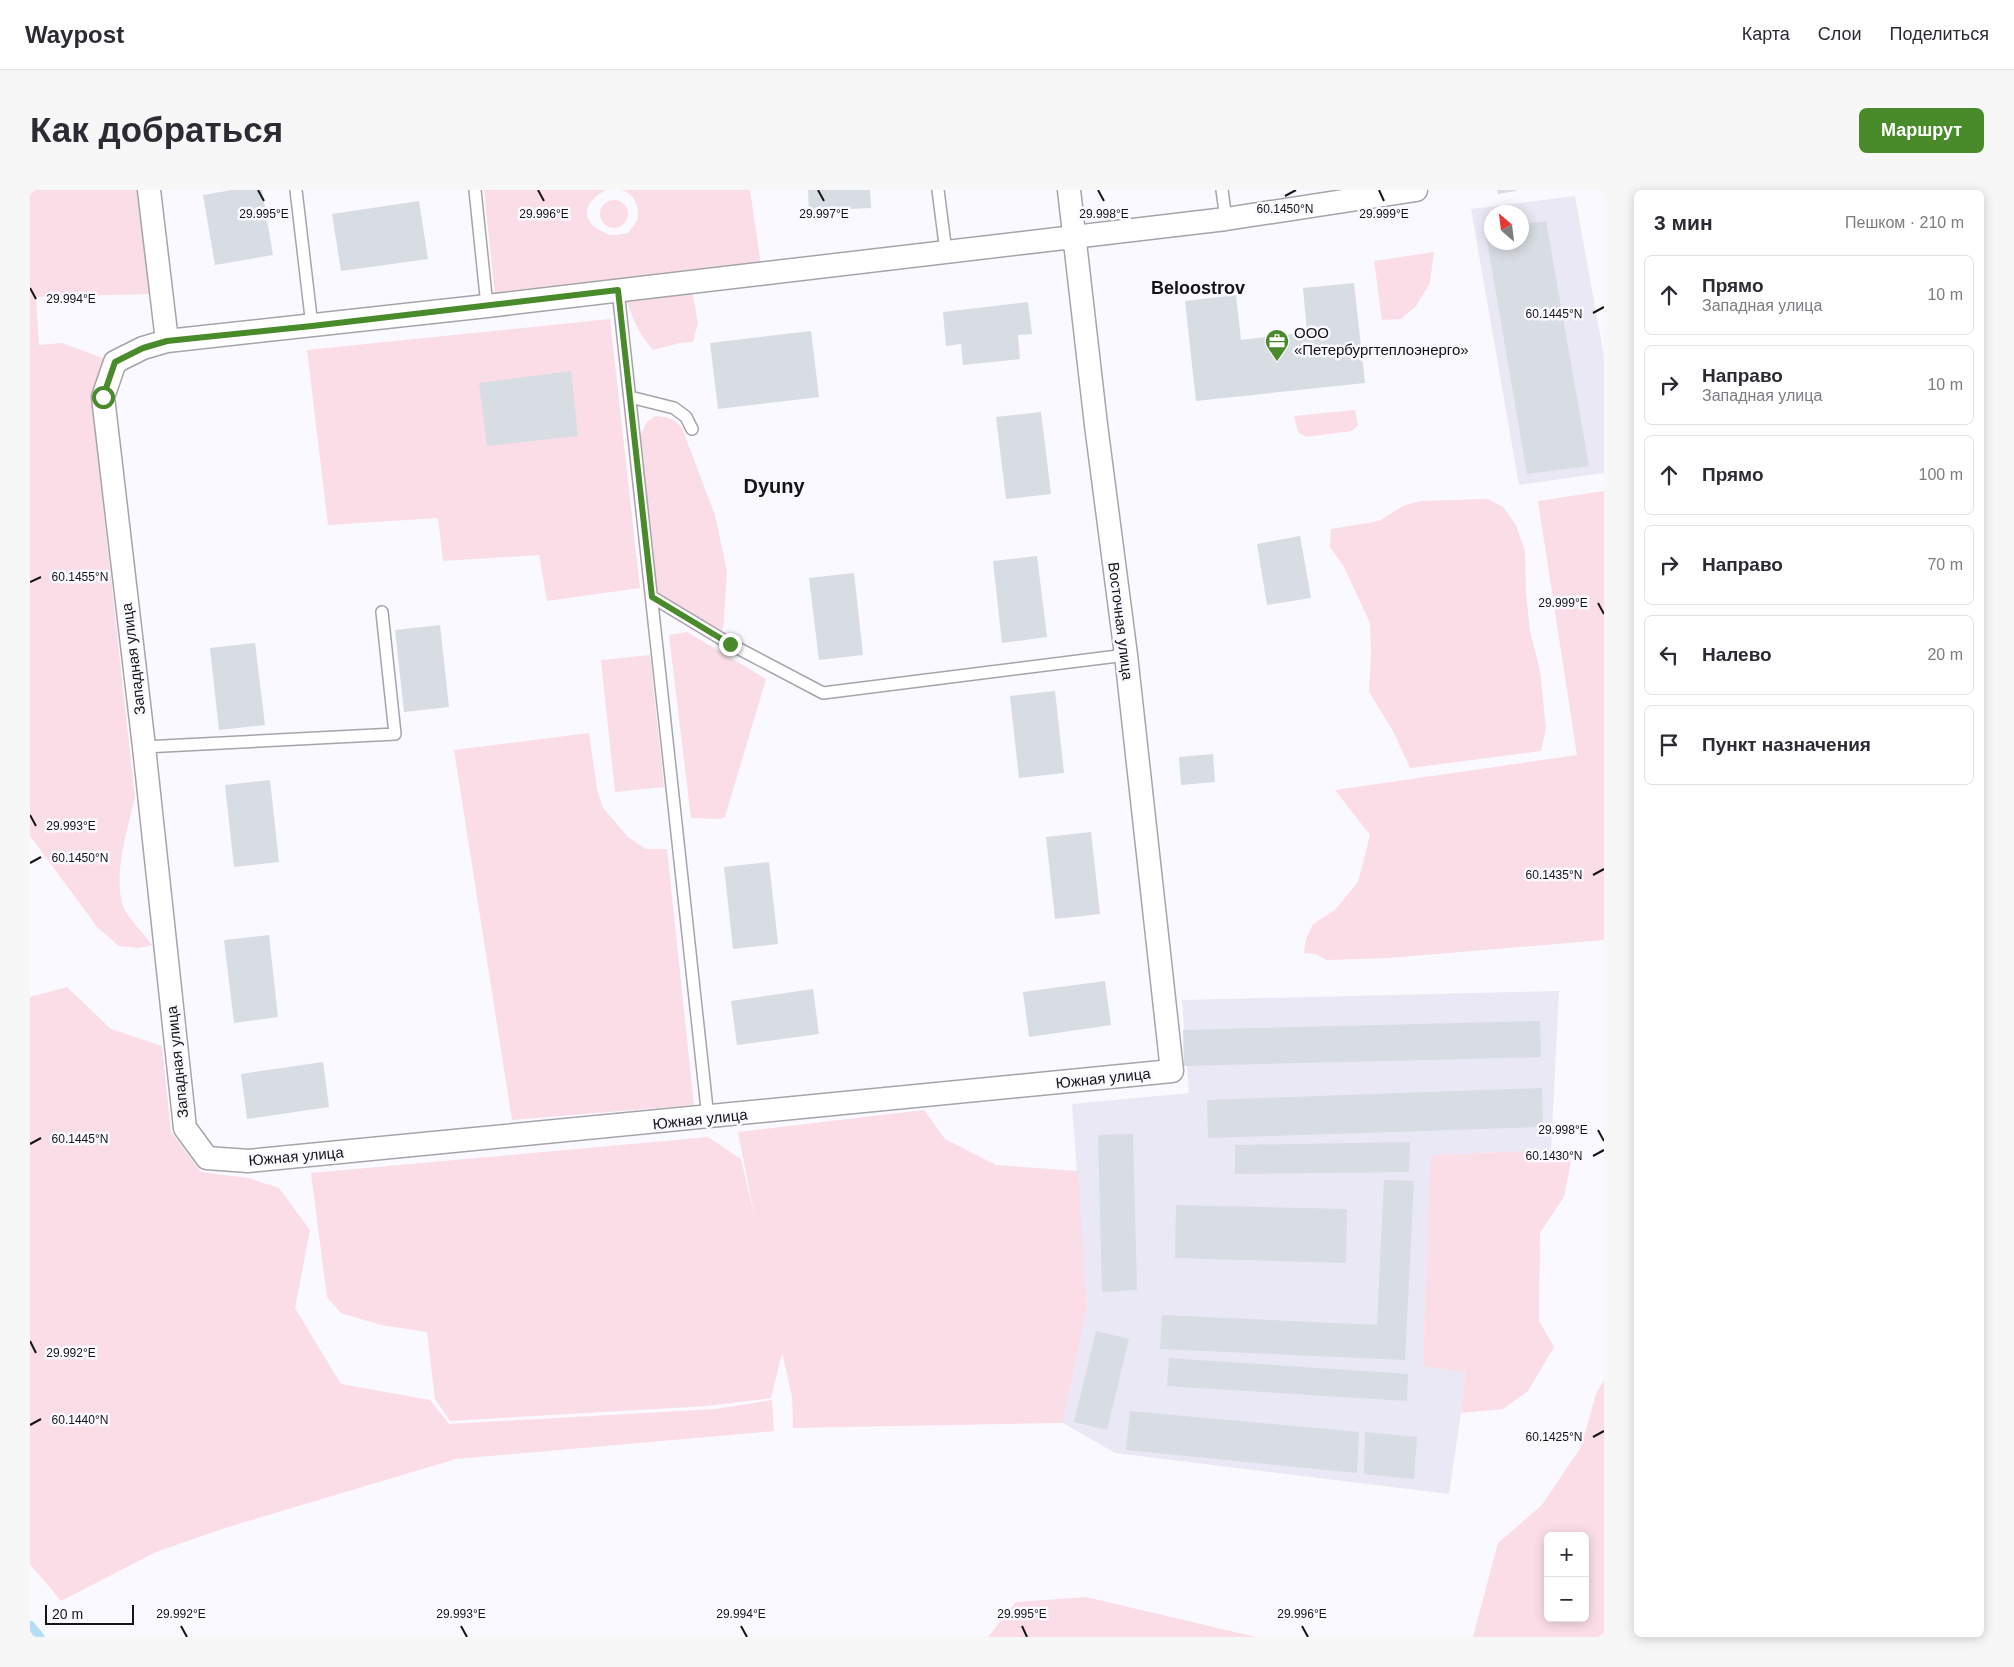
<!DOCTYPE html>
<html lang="ru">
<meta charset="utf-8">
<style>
body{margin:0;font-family:Arial,sans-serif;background:#f7f7f7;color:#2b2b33}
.controls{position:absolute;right:15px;bottom:15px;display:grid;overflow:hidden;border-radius:8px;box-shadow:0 2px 12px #0003}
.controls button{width:45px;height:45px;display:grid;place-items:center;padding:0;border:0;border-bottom:1px solid #e1e1e2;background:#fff;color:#2b2b33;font:25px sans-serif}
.compass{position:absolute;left:1454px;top:15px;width:45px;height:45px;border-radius:50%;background:#fff;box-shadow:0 2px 12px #0003;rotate:332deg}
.scale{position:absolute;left:15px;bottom:12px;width:89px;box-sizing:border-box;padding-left:5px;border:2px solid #151417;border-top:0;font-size:14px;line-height:18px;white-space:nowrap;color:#151417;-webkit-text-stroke:4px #faf9ff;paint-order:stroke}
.stop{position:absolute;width:15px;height:15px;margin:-11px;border:4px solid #498a2b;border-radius:50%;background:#fff}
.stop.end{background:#498a2b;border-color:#fff;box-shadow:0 1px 5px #0008}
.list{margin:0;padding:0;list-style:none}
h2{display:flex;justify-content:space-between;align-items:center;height:65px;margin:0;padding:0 20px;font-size:21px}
h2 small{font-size:16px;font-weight:400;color:#7c7c81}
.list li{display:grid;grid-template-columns:32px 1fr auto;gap:15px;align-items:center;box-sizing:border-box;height:80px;margin:0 10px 10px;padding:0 10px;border:1px solid #e1e1e2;border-radius:8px}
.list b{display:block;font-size:19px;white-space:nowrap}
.list p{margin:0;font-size:16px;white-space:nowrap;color:#7c7c81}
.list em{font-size:16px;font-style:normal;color:#7c7c81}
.icon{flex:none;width:28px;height:28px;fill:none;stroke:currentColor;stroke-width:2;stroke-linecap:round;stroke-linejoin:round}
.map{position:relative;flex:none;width:1574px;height:1447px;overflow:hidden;border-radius:8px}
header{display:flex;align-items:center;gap:30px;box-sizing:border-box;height:70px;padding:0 25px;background:#fff;border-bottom:1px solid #e1e1e2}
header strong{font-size:24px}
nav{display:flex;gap:28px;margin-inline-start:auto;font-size:18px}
.intro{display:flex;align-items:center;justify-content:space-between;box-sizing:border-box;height:120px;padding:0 30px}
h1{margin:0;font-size:35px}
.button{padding:12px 22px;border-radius:8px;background:#498a2b;color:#fff;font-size:18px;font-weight:700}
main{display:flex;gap:30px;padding:0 30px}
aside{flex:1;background:#fff;border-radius:8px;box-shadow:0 2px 12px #0003}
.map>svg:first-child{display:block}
</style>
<header>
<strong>Waypost</strong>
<nav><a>Карта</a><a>Слои</a><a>Поделиться</a></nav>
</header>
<div class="intro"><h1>Как добраться</h1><a class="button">Маршрут</a></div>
<main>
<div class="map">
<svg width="1574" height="1447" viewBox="0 0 1574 1447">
<rect width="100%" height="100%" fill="#faf9ff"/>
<path fill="#eae8f4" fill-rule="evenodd" d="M 1545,6 L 1574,166 L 1574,283 L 1489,295 L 1441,19 ZM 1462,22 L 1492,22 L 1492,52 L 1462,52 Z
M 1529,801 L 1521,960 L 1402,965 L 1393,1176 L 1435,1181 L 1431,1223 L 1419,1304 L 1085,1263 L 1033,1233 L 1057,1117 L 1042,914 L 1159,903 L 1152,810 Z"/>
<path fill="#fbdde7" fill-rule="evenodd" d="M 0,0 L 108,0 L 120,104 L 6,107 L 9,155 L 32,153 L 75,169 L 61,205 L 105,608 C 98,637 80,694 96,722 C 103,733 114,744 122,755 L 109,758 L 89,756 L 68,738 L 0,646 Z
M 454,0 L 576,0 C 557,10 547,28 571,41 C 574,42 578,45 582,45 C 587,45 593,44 598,43 L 607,31 C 610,18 605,2 590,0 L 720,0 L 731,75 L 465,106 Z
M570 24a14 14 0 1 1 28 0a14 14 0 1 1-28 0Z
M 1404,62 L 1400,93 L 1386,116 L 1371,129 L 1352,130 L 1344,71 Z
M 662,100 L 668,133 L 663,152 L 650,153 L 623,160 C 609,144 602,128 596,109 Z
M 580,129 L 610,398 L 517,411 L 509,365 L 413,371 L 408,328 L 298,335 L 277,160 Z
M 1325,220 L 1328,235 L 1322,241 L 1276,247 L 1268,242 L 1264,226 Z
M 625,226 C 638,227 644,228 652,238 L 685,325 L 697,382 L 693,440 L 689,442 L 627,403 L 609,247 L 617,232 Z
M 1574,301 L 1574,750 L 1359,768 L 1297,770 L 1285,764 L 1274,763 L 1276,749 L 1283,734 L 1305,720 L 1328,692 L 1340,645 L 1305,600 L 1547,565 L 1508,311 Z
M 1458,309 L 1473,317 L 1486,335 L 1495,361 L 1496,403 L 1500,441 L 1510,481 L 1516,538 L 1511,561 L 1380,578 L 1363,541 L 1339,502 L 1341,463 L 1340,433 L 1314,377 L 1300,357 L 1301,339 L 1349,331 L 1373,316 L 1390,311 Z
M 657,442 L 736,489 L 695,627 L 690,629 L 661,628 L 639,445 Z
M 620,465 L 634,597 L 585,602 L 571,470 Z
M 559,543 L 567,599 L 573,618 L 598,647 L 616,659 L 637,659 L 664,915 L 482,930 L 424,560 Z
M 37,797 L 81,839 L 132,856 L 141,942 L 171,982 L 218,988 L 249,998 L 280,1040 L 265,1118 L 311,1194 L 400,1210 L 419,1234 L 686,1219 L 742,1210 L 744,1241 L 426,1269 L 195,1338 L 126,1362 L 31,1411 L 0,1374 L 0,807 Z
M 894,920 L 915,949 L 966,975 L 1048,981 L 1057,1117 L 1033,1233 L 763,1238 L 762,1206 L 751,1158 L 752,1164 L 741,1208 L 677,1216 L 420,1231 L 405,1209 L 397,1142 L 351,1135 L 311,1123 L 297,1107 L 281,983 L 678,947 L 711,969 L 725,1029 L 708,942 Z
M 1520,960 L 1541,965 L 1540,977 L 1534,1007 L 1510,1043 L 1509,1131 L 1524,1157 L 1498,1201 L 1473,1219 L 1431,1223 L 1435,1182 L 1393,1176 L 1401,965 Z
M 1574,1190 L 1574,1447 L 1443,1447 L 1468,1353 L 1512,1315 L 1551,1257 L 1566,1204 ZM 1518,1346 L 1555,1346 L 1555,1428 L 1518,1428 Z
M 1056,1407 L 1226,1447 L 958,1447 L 986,1412 Z"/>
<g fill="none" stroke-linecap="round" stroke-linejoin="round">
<path stroke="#b3dff6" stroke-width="9" d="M 0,1435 L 10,1447"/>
</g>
<path fill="#d8dce3" d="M 202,0 L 232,0 L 243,65 L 185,75 L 173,5 Z
M 778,0 L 840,0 L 841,18 L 779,21 Z
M 1467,0 L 1486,0 L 1486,1 L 1468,4 Z
M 389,11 L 398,69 L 311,81 L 302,24 Z
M 1516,31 L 1559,276 L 1497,284 L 1455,39 L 1462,38 L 1462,52 L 1492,52 L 1492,34 Z
M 1324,93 L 1335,193 L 1166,211 L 1155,111 L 1206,105 L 1211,150 L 1277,142 L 1273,98 Z
M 998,112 L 1002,144 L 988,145 L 990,169 L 933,175 L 931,154 L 916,156 L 913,122 Z
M 781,141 L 789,207 L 688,219 L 680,153 Z
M 541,181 L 548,246 L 457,256 L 449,193 Z
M 1011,222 L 1021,304 L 976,309 L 966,227 Z
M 1270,346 L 1281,408 L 1237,415 L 1227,354 Z
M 1007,366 L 1017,447 L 972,453 L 963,371 Z
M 824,383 L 833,465 L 789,470 L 779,388 Z
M 410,435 L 419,517 L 374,522 L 365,440 Z
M 225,453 L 235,535 L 189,540 L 180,458 Z
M 1025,501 L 1034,583 L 989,588 L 980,506 Z
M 1183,564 L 1185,592 L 1151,595 L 1149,567 Z
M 240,590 L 249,672 L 204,677 L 195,595 Z
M 1061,642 L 1070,724 L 1025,729 L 1016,647 Z
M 739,672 L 748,754 L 703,759 L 694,677 Z
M 239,745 L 248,827 L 204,833 L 194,750 Z
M 1075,791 L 1081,835 L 999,847 L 993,802 Z
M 783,799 L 789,844 L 707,855 L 701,811 Z
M 1510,831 L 1511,867 L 1154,876 L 1153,840 Z
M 293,872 L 299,917 L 217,929 L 211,884 Z
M 1512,898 L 1513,937 L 1178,948 L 1177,910 Z
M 1103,944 L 1107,1100 L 1072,1102 L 1068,945 Z
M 1380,952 L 1379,982 L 1205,984 L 1205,955 Z
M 1354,990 L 1384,991 L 1375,1170 L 1130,1159 L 1132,1125 L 1347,1135 Z
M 1146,1015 L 1317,1019 L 1316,1073 L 1145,1068 Z
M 1066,1141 L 1099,1149 L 1077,1240 L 1044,1232 Z
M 1139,1168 L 1378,1184 L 1377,1211 L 1137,1196 Z
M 1100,1221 L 1329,1242 L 1327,1283 L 1096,1260 Z
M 1335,1242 L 1387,1247 L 1384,1289 L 1334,1284 Z"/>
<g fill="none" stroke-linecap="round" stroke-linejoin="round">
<g stroke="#a5a4ab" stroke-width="14">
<path id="service" d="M 266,0 L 282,136
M 445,0 L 457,116
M 908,0 L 916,62
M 1192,0 L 1196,29
M 588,100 L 678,928
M 600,207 L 644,218 L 656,227 L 662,239
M 622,407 L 700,454 L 793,503 L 1096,465
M 114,557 L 365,544 L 352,422"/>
</g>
<g stroke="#a5a4ab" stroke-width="25">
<path id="minor" d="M 119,0 L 137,151 L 113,158 L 85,172 L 73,207 L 114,557 L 155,938 L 177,968 L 218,971 L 1142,881 L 1096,465 L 1066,235 L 1039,0
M 137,151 L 457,116 L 1196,29 L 1386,0"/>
</g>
<use href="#service" stroke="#fff" stroke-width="11"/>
<use href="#minor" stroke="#fff" stroke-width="22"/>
</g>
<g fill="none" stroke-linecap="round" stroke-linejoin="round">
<path stroke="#498a2b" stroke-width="6" d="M 73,207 L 85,172 L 113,158 L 137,151 L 282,136 L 588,100 L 622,407 L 700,454"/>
</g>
<path fill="none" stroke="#151417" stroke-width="2" d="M 228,0 L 234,11M 508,0 L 514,11M 788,0 L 794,11M 1068,0 L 1074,11M 1349,0 L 1354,11M 1255,6 L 1266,0M 0,98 L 6,109M 1563,123 L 1574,117M 0,392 L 11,387M 1568,413 L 1574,424M 0,625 L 6,636M 0,673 L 11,667M 1563,685 L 1574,679M 1568,940 L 1574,951M 0,954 L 11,948M 1563,966 L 1574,960M 0,1151 L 6,1163M 0,1235 L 11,1229M 1563,1247 L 1574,1241M 151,1436 L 157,1447M 431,1436 L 437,1447M 711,1436 L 717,1447M 992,1436 L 997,1447M 1272,1436 L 1278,1447"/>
<defs>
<g id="office-pin" transform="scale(1.25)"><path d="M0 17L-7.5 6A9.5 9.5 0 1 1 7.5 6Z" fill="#498a2b" stroke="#faf9ff"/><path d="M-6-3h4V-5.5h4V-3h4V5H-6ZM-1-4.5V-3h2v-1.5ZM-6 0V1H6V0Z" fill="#fff"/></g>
</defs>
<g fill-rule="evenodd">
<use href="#office-pin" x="1247" y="151"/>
</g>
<g text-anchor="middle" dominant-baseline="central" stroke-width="5" stroke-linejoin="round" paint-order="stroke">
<g font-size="15" fill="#151417" stroke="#faf9ff" text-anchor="start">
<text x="1264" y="142">ООО<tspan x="1264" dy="17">«Петербургтеплоэнерго»</tspan></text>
</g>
<g font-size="15" fill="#151417" stroke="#faf9ff">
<text transform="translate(1091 431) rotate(83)">Восточная улица</text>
<text transform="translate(103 469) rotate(-97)">Западная улица</text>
<text transform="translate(147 872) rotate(-96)">Западная улица</text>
<text transform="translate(1073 888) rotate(-6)">Южная улица</text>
<text transform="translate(670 929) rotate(-6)">Южная улица</text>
<text transform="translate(266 966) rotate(-5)">Южная улица</text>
</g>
<g font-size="18" font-weight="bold" fill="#151417" stroke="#faf9ff">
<text x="1168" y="98">Beloostrov</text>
</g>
<g font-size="20" font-weight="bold" fill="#151417" stroke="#faf9ff">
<text x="744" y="296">Dyuny</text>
</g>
</g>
<g font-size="12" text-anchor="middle" fill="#151417" stroke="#faf9ff" stroke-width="5" stroke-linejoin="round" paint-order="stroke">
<text x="1255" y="23">60.1450°N</text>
<text x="234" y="28">29.995°E</text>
<text x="514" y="28">29.996°E</text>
<text x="794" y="28">29.997°E</text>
<text x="1074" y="28">29.998°E</text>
<text x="1354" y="28">29.999°E</text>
<text x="41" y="113">29.994°E</text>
<text x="1524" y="128">60.1445°N</text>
<text x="50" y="391">60.1455°N</text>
<text x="1533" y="417">29.999°E</text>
<text x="41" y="640">29.993°E</text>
<text x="50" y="672">60.1450°N</text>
<text x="1524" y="689">60.1435°N</text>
<text x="1533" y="944">29.998°E</text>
<text x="50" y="953">60.1445°N</text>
<text x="1524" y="970">60.1430°N</text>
<text x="41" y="1167">29.992°E</text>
<text x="50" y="1234">60.1440°N</text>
<text x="1524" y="1251">60.1425°N</text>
<text x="151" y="1428">29.992°E</text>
<text x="431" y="1428">29.993°E</text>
<text x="711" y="1428">29.994°E</text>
<text x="992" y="1428">29.995°E</text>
<text x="1272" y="1428">29.996°E</text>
</g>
</svg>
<div class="controls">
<button>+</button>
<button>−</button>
</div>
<svg class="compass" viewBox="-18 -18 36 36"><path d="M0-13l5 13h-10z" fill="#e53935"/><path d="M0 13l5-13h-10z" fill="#7c7c81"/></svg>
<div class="scale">20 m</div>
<div class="stop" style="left:73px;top:207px"></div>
<div class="stop end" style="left:700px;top:454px"></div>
</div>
<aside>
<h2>3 мин<small>Пешком · 210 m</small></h2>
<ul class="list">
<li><svg class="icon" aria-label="ahead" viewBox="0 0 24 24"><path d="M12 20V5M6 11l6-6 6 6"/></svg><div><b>Прямо</b><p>Западная улица</p></div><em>10 m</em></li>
<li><svg class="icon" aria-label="right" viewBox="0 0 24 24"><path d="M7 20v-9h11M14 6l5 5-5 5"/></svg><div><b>Направо</b><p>Западная улица</p></div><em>10 m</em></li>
<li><svg class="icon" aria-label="ahead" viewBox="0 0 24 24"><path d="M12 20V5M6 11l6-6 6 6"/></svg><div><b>Прямо</b></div><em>100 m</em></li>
<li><svg class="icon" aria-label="right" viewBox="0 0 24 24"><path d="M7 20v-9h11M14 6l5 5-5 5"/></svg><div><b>Направо</b></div><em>70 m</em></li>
<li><svg class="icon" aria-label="left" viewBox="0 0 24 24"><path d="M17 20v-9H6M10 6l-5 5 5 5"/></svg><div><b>Налево</b></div><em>20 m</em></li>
<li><svg class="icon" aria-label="arrive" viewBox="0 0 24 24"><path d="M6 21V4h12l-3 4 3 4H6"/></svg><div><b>Пункт назначения</b></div></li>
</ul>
</aside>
</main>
